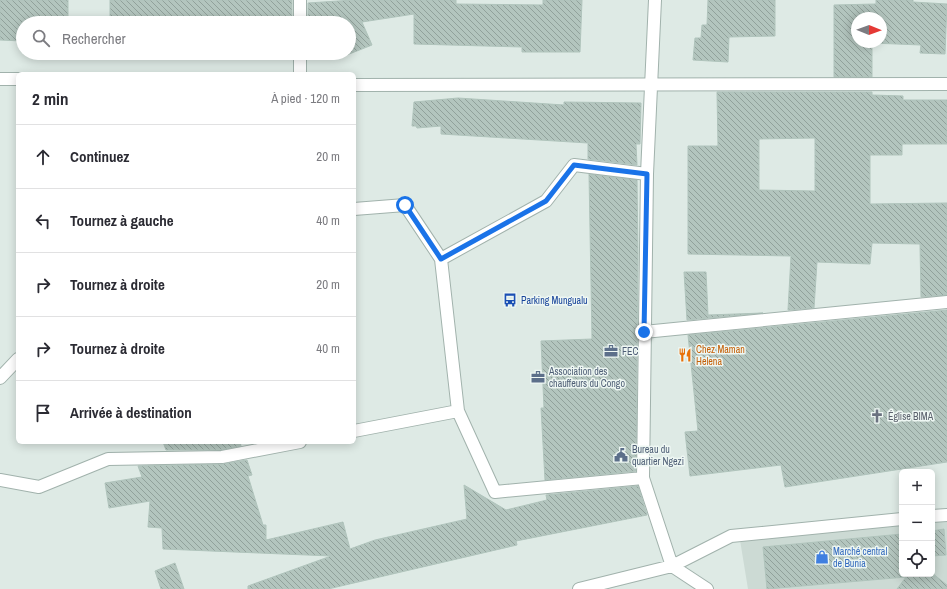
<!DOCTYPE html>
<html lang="fr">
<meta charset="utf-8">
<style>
body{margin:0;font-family:"Archivo Narrow",sans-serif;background:#f2f2f3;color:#2b2b33}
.controls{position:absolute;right:12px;bottom:12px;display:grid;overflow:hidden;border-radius:6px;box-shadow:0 2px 10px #0003}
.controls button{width:36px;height:36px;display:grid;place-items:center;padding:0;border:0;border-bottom:1px solid #e1e1e2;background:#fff;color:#2b2b33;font:20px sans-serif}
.compass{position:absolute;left:851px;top:12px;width:36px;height:36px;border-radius:50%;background:#fff;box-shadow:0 2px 10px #0003;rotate:91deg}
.stop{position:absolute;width:12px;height:12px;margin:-9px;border:3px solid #1a73e8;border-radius:50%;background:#fff}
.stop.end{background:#1a73e8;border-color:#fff;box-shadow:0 1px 4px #0008}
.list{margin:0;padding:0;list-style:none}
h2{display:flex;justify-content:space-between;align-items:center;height:52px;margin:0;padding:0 16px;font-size:17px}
h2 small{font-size:13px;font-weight:400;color:#7c7c81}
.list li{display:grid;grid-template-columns:26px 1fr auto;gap:12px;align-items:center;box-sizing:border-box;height:64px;padding:0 16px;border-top:1px solid #e1e1e2}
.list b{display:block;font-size:15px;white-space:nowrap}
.list em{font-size:13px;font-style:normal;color:#7c7c81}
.icon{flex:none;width:22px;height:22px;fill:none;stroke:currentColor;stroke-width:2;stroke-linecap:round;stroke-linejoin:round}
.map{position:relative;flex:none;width:947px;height:589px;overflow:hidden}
.search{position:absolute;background:#fff;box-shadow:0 2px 10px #0003;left:16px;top:16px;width:340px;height:44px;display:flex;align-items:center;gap:10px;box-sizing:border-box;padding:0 14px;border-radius:22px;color:#7c7c81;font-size:15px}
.panel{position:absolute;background:#fff;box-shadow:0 2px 10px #0003;left:16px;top:72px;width:340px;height:372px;border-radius:6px}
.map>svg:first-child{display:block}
</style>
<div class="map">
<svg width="947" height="589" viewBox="0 0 947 589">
<defs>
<pattern id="building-back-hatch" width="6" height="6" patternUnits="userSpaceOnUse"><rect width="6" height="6" fill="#b3c5be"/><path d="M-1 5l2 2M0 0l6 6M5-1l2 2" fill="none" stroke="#91a19b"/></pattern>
</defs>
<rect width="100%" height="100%" fill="#deeae5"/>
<path fill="#ccdad4" d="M 947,521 L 947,589 L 748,589 L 740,540 L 902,525 L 902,574 L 932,574 L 932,522 Z"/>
<path fill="url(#building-back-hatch)" stroke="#b0c4bc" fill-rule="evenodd" d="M 0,0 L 68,0 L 68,23 L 23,23 L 23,41 L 0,40 Z
M 110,0 L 292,0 L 292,23 L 110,23 Z
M 353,0 L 456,0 L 456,4 L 543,5 L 543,0 L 582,0 L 580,52 L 522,52 L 522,47 L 414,44 L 414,14 L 362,22 L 372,45 L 339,58 L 337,53 L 349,53 L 349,23 L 308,23 L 308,3 Z
M 708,0 L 775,0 L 775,36 L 729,37 L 728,62 L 693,60 L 695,38 L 701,38 L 702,25 L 707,25 Z
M 876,0 L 913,0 L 913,2 L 947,4 L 945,54 L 920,53 L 921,45 L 872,43 L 872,77 L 834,77 L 834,5 L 876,4 ZM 857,18 L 881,18 L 881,42 L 857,42 Z
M 717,92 L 872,92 L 872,95 L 903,96 L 903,100 L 947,100 L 947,144 L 902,144 L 902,155 L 870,155 L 870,204 L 947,203 L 947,295 L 921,297 L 920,244 L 872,243 L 870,264 L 817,262 L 814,308 L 788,310 L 791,256 L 688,254 L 688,146 L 718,146 ZM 815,138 L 815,191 L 759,190 L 759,139 Z
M 458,98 L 564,105 L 564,102 L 641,103 L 640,144 L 636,144 L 637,165 L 588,159 L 588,143 L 441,134 L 441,126 L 417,128 L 416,126 L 412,126 L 414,102 Z
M 589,174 L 637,180 L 638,255 L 636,471 L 545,480 L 541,408 L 544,408 L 541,341 L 592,339 Z
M 684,272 L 706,272 L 708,315 L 763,313 L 687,320 Z
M 947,310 L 947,462 L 785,487 L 781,465 L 690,476 L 685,432 L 698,431 L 688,335 Z
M 163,442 L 240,442 L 241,446 L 221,450 L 166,450 Z
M 247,460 L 252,475 L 248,476 L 263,525 L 266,525 L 266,540 L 343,522 L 350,549 L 375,540 L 467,519 L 464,485 L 506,510 L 547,500 L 546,495 L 638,486 L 647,515 L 516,541 L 517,545 L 328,589 L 248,589 L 248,586 L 331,556 L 163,549 L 162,528 L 148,527 L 150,501 L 109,508 L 105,483 L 142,477 L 138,466 L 222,464 Z
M 944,529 L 946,555 L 932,556 L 932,531 Z
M 902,534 L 902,574 L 932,573 L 947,585 L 947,589 L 897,589 L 906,577 L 767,589 L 763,547 Z
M 175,563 L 184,589 L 161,589 L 155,571 Z"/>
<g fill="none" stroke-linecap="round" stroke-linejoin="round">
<g stroke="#a1b2ac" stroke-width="14">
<path id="minor" d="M 300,0 L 300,23
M 655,0 L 647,174 L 643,478 L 672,566 L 707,589
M 300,53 L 300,74
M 0,79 L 18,79
M 354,85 L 947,84
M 354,209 L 405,205 L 441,259 L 458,411 L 495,492 L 643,478
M 441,259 L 546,201 L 574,165 L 647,174
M 644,332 L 947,302
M 0,378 L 18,359
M 354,431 L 458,411
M 0,480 L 39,487 L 108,459 L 222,457 L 300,442
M 932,516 L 947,515
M 579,589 L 672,566 L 731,536 L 902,519"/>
</g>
<use href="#minor" stroke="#fff" stroke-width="12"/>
</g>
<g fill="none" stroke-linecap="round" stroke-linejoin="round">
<path stroke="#1a73e8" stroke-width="5" d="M 405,205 L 441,259 L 546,201 L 574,165 L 647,174 L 644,332"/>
</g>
<defs>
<g id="bus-bare" transform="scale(1.08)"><path d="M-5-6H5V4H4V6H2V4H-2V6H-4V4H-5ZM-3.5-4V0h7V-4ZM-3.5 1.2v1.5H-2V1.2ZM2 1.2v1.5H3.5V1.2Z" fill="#1a4fb4" stroke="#eef7f3" stroke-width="2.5" paint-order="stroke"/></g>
<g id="office-bare" transform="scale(1.08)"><path d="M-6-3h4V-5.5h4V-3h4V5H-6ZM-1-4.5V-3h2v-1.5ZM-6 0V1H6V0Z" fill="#5c6f8a" stroke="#eef7f3" stroke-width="2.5" paint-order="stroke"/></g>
<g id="restaurant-bare" transform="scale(1.08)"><path d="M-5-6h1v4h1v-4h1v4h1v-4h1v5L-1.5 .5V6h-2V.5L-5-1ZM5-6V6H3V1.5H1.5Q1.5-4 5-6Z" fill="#e8710a" stroke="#eef7f3" stroke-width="2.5" paint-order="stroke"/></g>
<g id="church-bare" transform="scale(1.08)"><path d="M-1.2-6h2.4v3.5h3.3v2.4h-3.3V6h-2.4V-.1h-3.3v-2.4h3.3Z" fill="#6b7280" stroke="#eef7f3" stroke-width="2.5" paint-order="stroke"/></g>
<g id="civic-bare" transform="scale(1.08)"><path d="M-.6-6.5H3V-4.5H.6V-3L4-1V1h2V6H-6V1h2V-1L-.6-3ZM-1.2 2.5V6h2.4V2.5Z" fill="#5c6f8a" stroke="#eef7f3" stroke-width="2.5" paint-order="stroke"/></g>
<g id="shop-bare" transform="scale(1.08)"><path d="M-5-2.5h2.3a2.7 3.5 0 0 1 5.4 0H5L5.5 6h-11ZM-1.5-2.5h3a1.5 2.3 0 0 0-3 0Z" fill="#3f7fe0" stroke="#eef7f3" stroke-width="2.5" paint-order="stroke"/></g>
</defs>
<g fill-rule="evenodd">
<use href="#bus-bare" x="510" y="300"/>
<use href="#office-bare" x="611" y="351"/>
<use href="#restaurant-bare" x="685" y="355"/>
<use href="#office-bare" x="538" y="377"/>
<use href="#church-bare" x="877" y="416"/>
<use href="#civic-bare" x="621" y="455"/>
<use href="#shop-bare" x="822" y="557"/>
</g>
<g text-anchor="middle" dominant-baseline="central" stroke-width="3" stroke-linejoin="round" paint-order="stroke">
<g font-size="10" fill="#164399" stroke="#eef7f3" text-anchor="start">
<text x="521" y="300">Parking Mungualu</text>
</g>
<g font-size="10" fill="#c56008" stroke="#eef7f3" text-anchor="start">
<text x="696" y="349">Chez Maman<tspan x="696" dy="12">Helena</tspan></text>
</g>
<g font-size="10" fill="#4e5e75" stroke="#eef7f3" text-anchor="start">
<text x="622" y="351">FEC</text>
<text x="549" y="371">Association des<tspan x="549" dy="12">chauffeurs du Congo</tspan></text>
<text x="632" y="449">Bureau du<tspan x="632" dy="12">quartier Ngezi</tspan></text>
</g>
<g font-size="10" fill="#5b616d" stroke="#eef7f3" text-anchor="start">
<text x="888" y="416">Église BIMA</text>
</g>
<g font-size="10" fill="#366cbe" stroke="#eef7f3" text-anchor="start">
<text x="833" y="551">Marché central<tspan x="833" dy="12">de Bunia</tspan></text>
</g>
</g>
</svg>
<div class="controls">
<button>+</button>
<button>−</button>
<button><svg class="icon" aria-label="locate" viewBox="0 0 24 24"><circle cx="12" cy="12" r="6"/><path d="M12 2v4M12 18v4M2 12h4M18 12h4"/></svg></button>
</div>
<svg class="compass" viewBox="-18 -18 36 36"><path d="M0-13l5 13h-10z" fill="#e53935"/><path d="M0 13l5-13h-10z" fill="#7c7c81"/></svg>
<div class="stop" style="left:405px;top:205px"></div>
<div class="stop end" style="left:644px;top:332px"></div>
<div class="search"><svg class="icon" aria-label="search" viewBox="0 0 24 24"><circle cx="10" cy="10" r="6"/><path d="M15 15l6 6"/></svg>Rechercher</div>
<section class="panel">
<h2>2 min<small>À pied · 120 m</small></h2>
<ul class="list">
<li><svg class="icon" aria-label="ahead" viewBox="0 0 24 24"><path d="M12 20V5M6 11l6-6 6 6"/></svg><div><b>Continuez</b></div><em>20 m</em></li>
<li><svg class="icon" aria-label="left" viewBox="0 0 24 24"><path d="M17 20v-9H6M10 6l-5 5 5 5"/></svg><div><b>Tournez à gauche</b></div><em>40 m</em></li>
<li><svg class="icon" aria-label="right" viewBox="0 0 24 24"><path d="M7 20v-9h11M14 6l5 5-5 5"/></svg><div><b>Tournez à droite</b></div><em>20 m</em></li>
<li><svg class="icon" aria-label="right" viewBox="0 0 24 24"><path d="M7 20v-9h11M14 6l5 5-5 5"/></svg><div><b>Tournez à droite</b></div><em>40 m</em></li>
<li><svg class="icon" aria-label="arrive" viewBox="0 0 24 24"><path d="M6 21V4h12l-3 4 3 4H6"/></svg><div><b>Arrivée à destination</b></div></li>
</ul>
</section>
</div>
